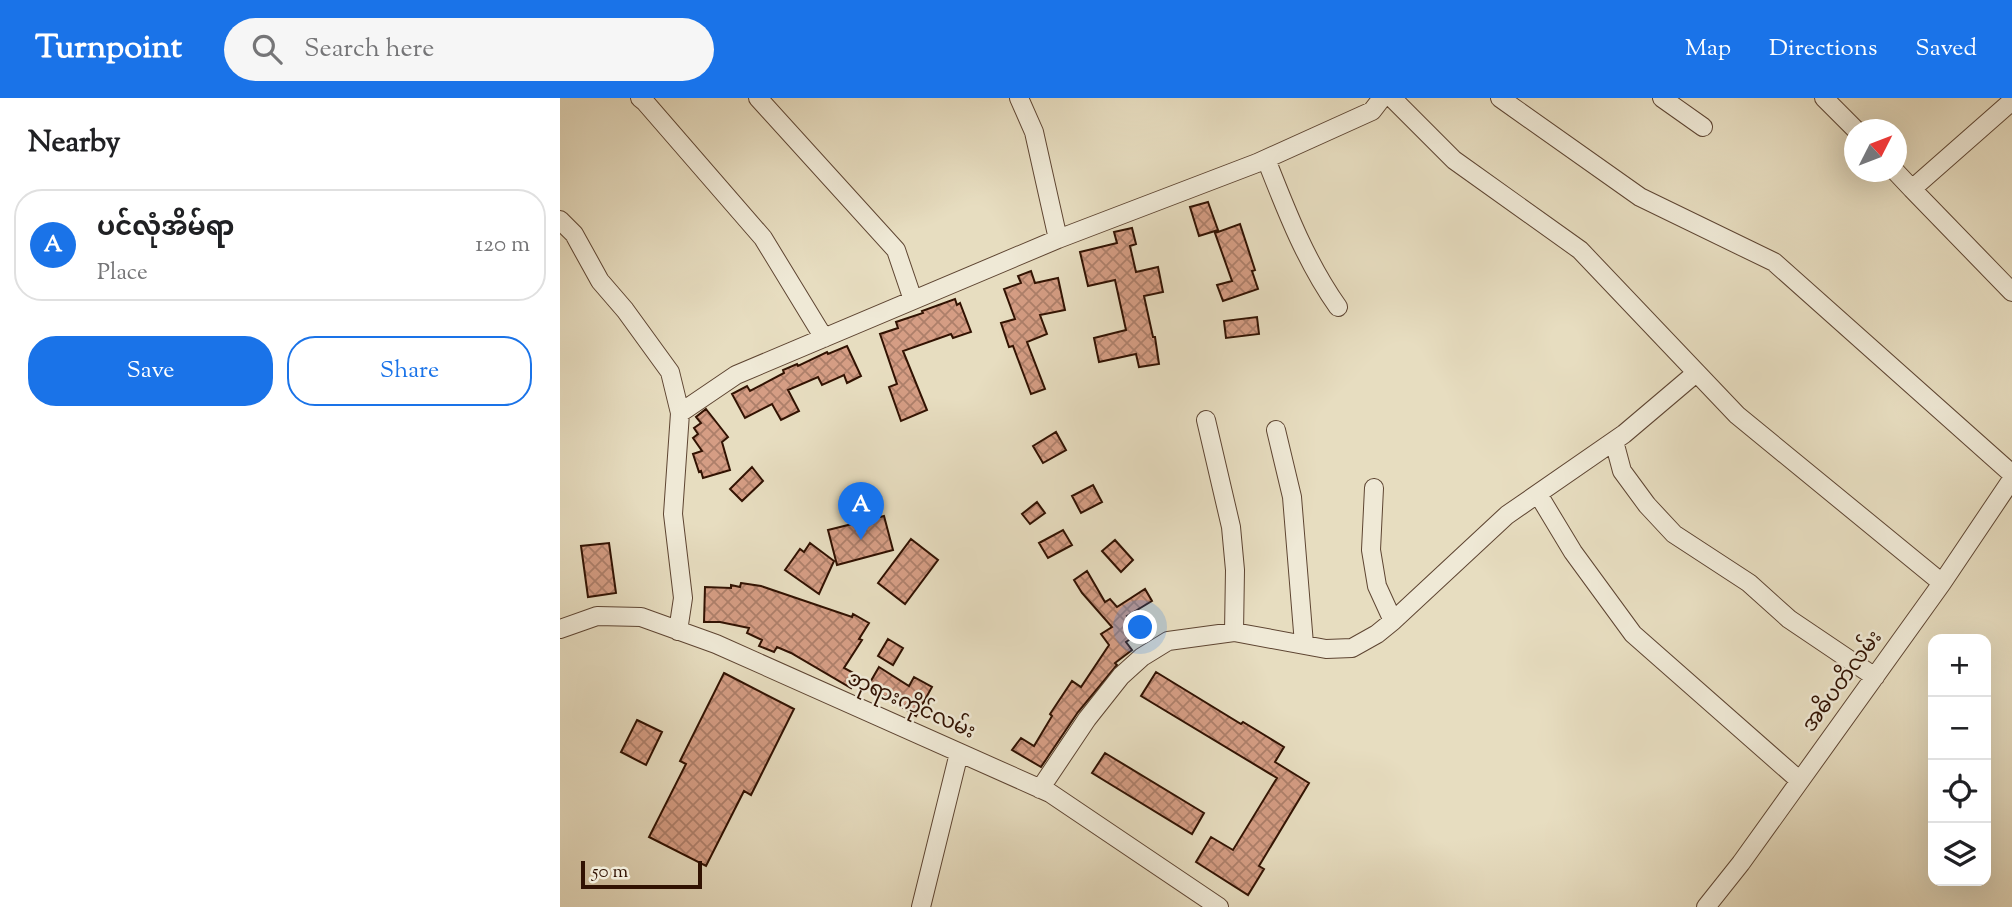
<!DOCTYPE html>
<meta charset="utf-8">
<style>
body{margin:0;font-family:"Sorts Mill Goudy","Noto Sans Myanmar",serif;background:#f6f6f6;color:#202124}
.controls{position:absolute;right:21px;bottom:21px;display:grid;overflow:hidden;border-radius:14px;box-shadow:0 7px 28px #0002}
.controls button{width:63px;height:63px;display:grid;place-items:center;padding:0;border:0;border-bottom:2px solid #e0e0e0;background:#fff;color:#202124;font:35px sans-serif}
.compass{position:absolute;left:1284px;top:21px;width:63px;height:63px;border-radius:50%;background:#fff;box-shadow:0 7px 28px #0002;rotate:48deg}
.scale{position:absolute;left:21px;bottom:18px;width:121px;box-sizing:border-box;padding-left:7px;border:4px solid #311202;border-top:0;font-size:19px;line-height:24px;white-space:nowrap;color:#311202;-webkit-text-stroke:5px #efe9d6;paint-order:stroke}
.you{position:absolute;left:581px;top:530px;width:24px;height:24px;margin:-18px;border:5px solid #fff;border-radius:50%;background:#1a73e8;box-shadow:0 0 0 10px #1a73e833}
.badge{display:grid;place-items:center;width:46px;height:46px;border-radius:50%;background:#1a73e8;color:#fff;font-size:23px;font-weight:700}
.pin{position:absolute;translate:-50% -58px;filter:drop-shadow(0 2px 4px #0008)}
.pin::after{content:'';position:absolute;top:37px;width:24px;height:21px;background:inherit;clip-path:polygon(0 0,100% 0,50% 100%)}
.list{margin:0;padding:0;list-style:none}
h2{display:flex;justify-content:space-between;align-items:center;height:91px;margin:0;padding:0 28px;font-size:30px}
h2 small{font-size:23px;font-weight:400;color:#757577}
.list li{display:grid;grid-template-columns:46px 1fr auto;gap:21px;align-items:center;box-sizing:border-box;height:112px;margin:0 14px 14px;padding:0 14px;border:2px solid #e0e0e0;border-radius:28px}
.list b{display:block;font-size:26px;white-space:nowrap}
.list p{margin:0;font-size:23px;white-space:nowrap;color:#757577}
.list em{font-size:23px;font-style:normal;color:#757577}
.actions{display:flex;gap:14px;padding:21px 28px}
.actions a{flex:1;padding:16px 0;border:2px solid #1a73e8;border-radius:28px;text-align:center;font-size:24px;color:#1a73e8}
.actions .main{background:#1a73e8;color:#fff}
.icon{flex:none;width:38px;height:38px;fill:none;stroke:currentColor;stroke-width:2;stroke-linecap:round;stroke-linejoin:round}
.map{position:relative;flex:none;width:1452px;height:809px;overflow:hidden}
header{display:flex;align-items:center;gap:42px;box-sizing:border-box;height:98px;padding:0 35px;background:#1a73e8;color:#fff}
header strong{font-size:33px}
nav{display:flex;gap:38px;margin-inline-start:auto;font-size:24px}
.search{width:490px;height:63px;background:#f6f6f6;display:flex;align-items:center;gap:18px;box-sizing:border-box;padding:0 24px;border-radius:38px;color:#757577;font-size:26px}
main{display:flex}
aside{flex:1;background:#fff}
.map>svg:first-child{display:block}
</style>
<header>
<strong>Turnpoint</strong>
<div class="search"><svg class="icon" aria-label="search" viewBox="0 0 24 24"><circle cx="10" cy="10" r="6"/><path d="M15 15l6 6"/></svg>Search here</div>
<nav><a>Map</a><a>Directions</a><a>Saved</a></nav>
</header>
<main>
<aside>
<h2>Nearby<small></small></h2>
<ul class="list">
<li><span class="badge">A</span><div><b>ပင်လုံအိမ်ရာ</b><p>Place</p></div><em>120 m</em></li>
</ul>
<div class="actions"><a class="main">Save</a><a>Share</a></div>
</aside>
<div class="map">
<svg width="1452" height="809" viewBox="0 0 1452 809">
<defs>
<pattern id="building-cross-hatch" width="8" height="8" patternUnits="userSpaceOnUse" patternTransform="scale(1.75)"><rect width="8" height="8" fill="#d59d84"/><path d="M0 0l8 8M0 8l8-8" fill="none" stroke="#ad7f6a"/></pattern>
</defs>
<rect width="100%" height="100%" fill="#e7ddc0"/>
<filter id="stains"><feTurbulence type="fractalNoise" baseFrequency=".00286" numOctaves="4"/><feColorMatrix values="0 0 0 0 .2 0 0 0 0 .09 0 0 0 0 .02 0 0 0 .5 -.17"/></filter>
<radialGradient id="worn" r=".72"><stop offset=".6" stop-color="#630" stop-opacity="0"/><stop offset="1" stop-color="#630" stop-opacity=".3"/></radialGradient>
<path fill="url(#building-cross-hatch)" stroke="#311202" stroke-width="2" d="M 648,104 L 658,132 L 639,138 L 630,109 Z
M 680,126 L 695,172 L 692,173 L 698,191 L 663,203 L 657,187 L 672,183 L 655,135 Z
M 572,130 L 576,146 L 570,148 L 576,174 L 598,169 L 603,194 L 584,198 L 593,239 L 595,239 L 599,266 L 579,269 L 576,256 L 539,264 L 534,240 L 566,232 L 555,182 L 528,188 L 520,154 L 557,145 L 554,134 Z
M 471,173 L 475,185 L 498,180 L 505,212 L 480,217 L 487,236 L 467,244 L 485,291 L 471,296 L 453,248 L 449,249 L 441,225 L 455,221 L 444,191 L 461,185 L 458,178 Z
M 395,201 L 397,207 L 400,205 L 411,234 L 393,240 L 391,236 L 343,253 L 367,312 L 341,323 L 329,289 L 337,286 L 320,236 L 338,230 L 336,224 L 363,215 L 362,213 Z
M 697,219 L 699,236 L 666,240 L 664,223 Z
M 287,248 L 301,278 L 287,285 L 284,277 L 262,287 L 258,279 L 228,292 L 239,313 L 221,322 L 212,306 L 185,320 L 172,296 L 187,288 L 190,293 L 224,275 L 223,272 L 237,266 L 238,268 L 267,254 L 268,256 Z
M 146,311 L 168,339 L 162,344 L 170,372 L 143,380 L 141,373 L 139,374 L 133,356 L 142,353 L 133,340 L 138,336 L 134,330 L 141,325 L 136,319 Z
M 496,334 L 506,352 L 483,365 L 473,348 Z
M 192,369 L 203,383 L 182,403 L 170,391 Z
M 533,387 L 542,404 L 521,415 L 512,398 Z
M 477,404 L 485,415 L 470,426 L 462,416 Z
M 324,418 L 333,452 L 277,467 L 268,432 Z
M 503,432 L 512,447 L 488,460 L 479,445 Z
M 351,441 L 378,462 L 345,506 L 318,485 Z
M 555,442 L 573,462 L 561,474 L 542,453 Z
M 49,445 L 56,495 L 28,499 L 21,448 Z
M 250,445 L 274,463 L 259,496 L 225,472 L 240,451 L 244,454 Z
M 527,473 L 545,504 L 550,501 L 557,509 L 585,491 L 592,503 L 567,518 L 579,535 L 566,544 L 572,552 L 555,565 L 557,567 L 518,614 L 481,669 L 452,652 L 461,640 L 474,648 L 492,618 L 490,616 L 512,583 L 521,589 L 549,547 L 541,536 L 552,529 L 522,495 L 514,482 Z
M 181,485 L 201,488 L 292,519 L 293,516 L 309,525 L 299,541 L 302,542 L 284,570 L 297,577 L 291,590 L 231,555 L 217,549 L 214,554 L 199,548 L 202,542 L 187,535 L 189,530 L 160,524 L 144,524 L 145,489 L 171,490 L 171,487 L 180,489 Z
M 328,541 L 343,550 L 333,567 L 318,558 Z
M 319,569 L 349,588 L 354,579 L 372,589 L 356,618 L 308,588 Z
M 596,574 L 681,626 L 683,624 L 724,649 L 715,664 L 749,685 L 699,768 L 704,771 L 688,797 L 636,764 L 651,739 L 673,752 L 717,680 L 581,598 Z
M 164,575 L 234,611 L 191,697 L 184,693 L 146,768 L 89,739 L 126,666 L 120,663 Z
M 77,622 L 102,634 L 86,667 L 61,654 Z
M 545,655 L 644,715 L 632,736 L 532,675 Z"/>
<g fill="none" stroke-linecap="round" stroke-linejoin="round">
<g stroke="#5e4532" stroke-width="20">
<path id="minor" d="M 80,0 L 85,4 L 203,140 L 264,240
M 198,0 L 336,152 L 353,202
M 459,0 L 474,34 L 498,141
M 832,0 L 894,62 L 1020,152 L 1177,317 L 1382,485
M 940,0 L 1080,99 L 1214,164 L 1452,376
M 1102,0 L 1143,29
M 1264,0 L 1296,32
M 706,61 C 726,112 746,164 778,209
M 1336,74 L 1352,91 L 1452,3
M 1352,91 L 1452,194
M 0,122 L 14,136 L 40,183 L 65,212 L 110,274 L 120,315 L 113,416 L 123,500 L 118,533
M 120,315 L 176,277 L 498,141 L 697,65 L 812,13 L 822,0
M 646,322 L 671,429 L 675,472 L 674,534
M 716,332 L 732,399 L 744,546
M 1054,343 L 1062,373 L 1087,407 L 1114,436 L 1189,485 L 1229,521 L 1315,579
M 814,390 L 811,452 L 817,488 L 833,523
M 978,396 L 1013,454 L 1073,536 L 1240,683
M 0,531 L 37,518 L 81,519 L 156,546 L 490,695 L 659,809
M 480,691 L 527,621 L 561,578 L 582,559 L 608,543 L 674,534 L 766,551 L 792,550 L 817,536 L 833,523 L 947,417 L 1064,336 L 1136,275
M 361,809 L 399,655
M 1146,809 L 1181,765 L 1382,485 L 1452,381"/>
</g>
<use href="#minor" stroke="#efe9d6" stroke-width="18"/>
</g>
<g text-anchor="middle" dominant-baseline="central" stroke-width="5" stroke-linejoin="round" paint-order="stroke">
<g font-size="21" fill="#311202" stroke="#efe9d6">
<text transform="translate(1283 584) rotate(-54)">အဓိပတိလမ်း</text>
<text transform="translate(351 608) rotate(24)">ဘုရားကိုင်လမ်း</text>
</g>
</g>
<rect width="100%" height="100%" filter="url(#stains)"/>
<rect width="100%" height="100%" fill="url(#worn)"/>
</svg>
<div class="controls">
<button>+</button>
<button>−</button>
<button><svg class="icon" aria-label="locate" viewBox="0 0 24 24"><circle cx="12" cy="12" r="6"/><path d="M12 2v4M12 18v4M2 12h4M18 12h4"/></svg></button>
<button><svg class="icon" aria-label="layers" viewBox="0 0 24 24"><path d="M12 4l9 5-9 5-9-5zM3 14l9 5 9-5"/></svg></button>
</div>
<svg class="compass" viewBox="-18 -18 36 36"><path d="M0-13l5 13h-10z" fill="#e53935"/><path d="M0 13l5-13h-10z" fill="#757577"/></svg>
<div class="scale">50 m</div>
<div class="you"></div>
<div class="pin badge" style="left:301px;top:442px">A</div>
</div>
</main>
